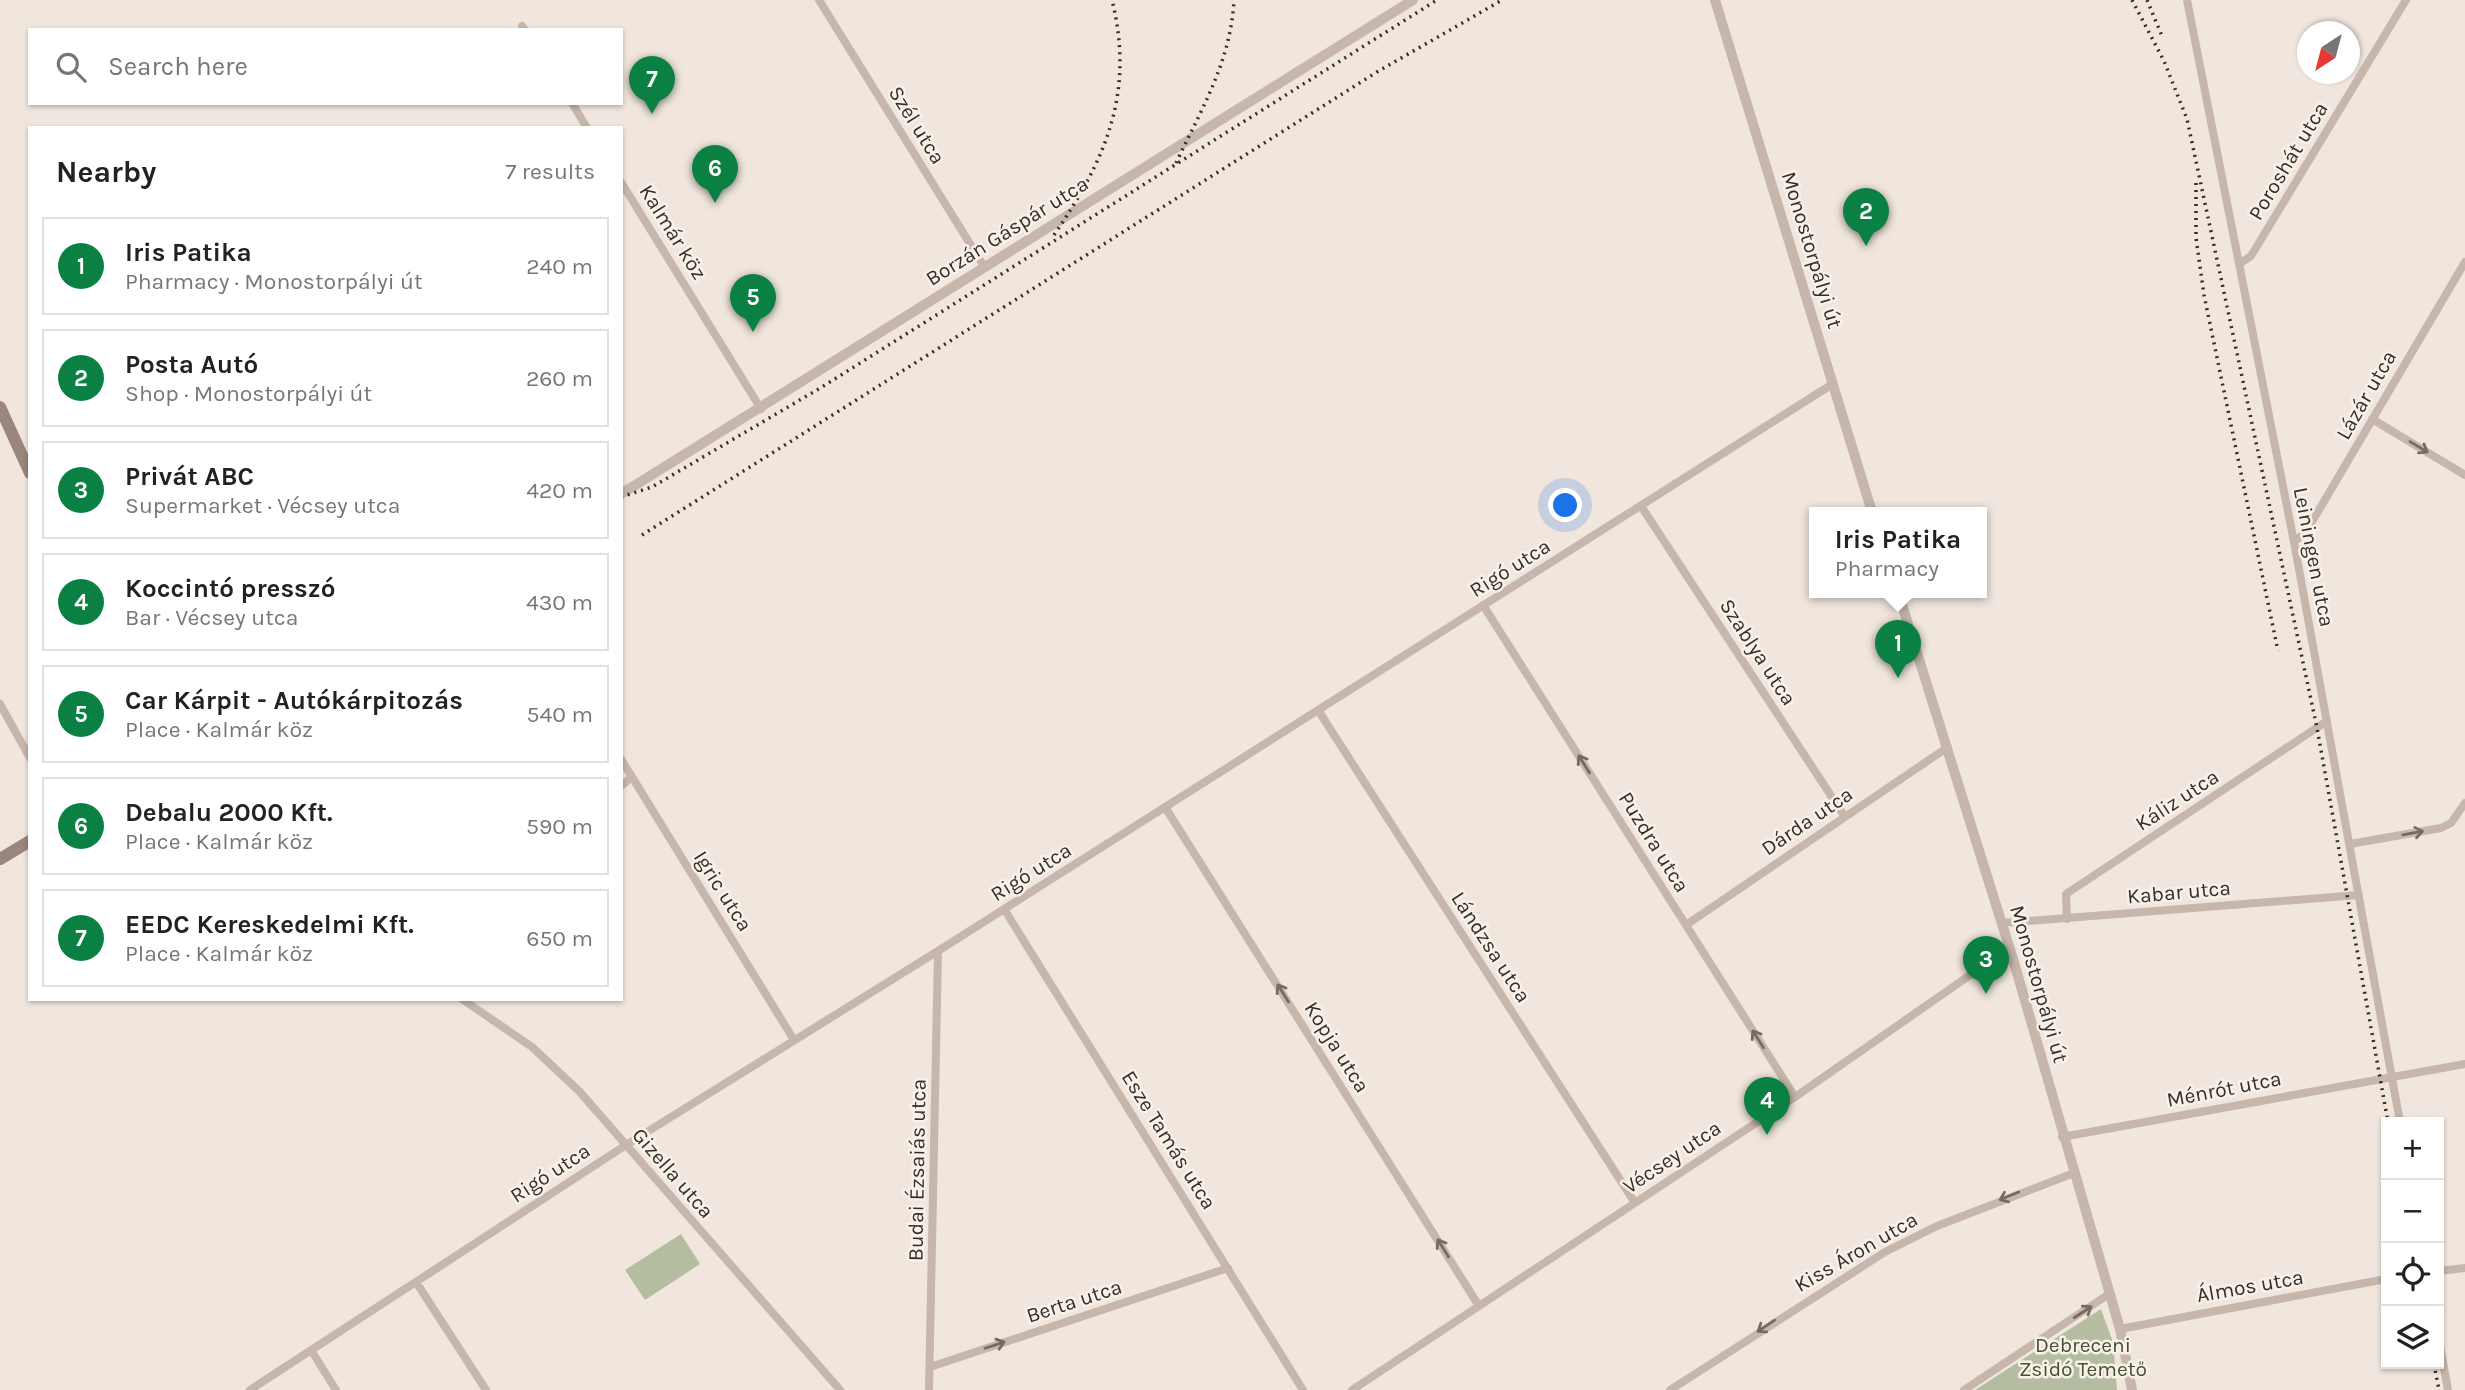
<!DOCTYPE html>
<meta charset="utf-8">
<style>
body{margin:0;font-family:Karla,sans-serif;background:#f6f6f6;color:#222}
.controls{position:absolute;right:21px;bottom:21px;display:grid;overflow:hidden;border-radius:0px;box-shadow:0 2px 5px #0004}
.controls button{width:63px;height:63px;display:grid;place-items:center;padding:0;border:0;border-bottom:2px solid #e0e0e0;background:#fff;color:#222;font:35px sans-serif}
.compass{position:absolute;left:2297px;top:21px;width:63px;height:63px;border-radius:50%;background:#fff;box-shadow:0 2px 5px #0004;rotate:216deg}
.you{position:absolute;left:1566px;top:506px;width:24px;height:24px;margin:-18px;border:5px solid #fff;border-radius:50%;background:#1a73e8;box-shadow:0 0 0 10px #1a73e833}
.badge{display:grid;place-items:center;width:46px;height:46px;border-radius:50%;background:#0b8043;color:#fff;font-size:23px;font-weight:700}
.pin{position:absolute;translate:-50% -58px;filter:drop-shadow(0 2px 4px #0008)}
.pin::after{content:'';position:absolute;top:37px;width:24px;height:21px;background:inherit;clip-path:polygon(0 0,100% 0,50% 100%)}
.popup{position:absolute;left:1809px;top:507px;width:178px;height:91px;box-sizing:border-box;display:grid;place-content:center;border-radius:0px;background:#fff;filter:drop-shadow(0 2px 5px #0005);font-size:23px;white-space:nowrap;color:#767676}
.popup b{font-size:26px;color:#222}
.popup::after{content:'';position:absolute;left:50%;top:100%;margin-left:-14px;border:14px solid transparent;border-top-color:#fff}
.list{margin:0;padding:0;list-style:none}
h2{display:flex;justify-content:space-between;align-items:center;height:91px;margin:0;padding:0 28px;font-size:30px}
h2 small{font-size:23px;font-weight:400;color:#767676}
.list li{display:grid;grid-template-columns:46px 1fr auto;gap:21px;align-items:center;box-sizing:border-box;height:98px;margin:0 14px 14px;padding:0 14px;border:2px solid #e0e0e0;border-radius:0px}
.list b{display:block;font-size:26px;white-space:nowrap}
.list p{margin:0;font-size:23px;white-space:nowrap;color:#767676}
.list em{font-size:23px;font-style:normal;color:#767676}
.icon{flex:none;width:38px;height:38px;fill:none;stroke:currentColor;stroke-width:2;stroke-linecap:round;stroke-linejoin:round}
.map{position:relative;flex:none;width:2465px;height:1390px;overflow:hidden}
.search{position:absolute;background:#fff;box-shadow:0 2px 5px #0004;left:28px;top:28px;width:595px;height:77px;display:flex;align-items:center;gap:18px;box-sizing:border-box;padding:0 24px;border-radius:0px;color:#767676;font-size:26px}
.panel{position:absolute;background:#fff;box-shadow:0 2px 5px #0004;left:28px;top:126px;width:595px;height:875px;border-radius:0px}
.map>svg:first-child{display:block}
</style>
<div class="map">
<svg width="2465" height="1390" viewBox="0 0 2465 1390">
<rect width="100%" height="100%" fill="#f0e6de"/>
<path fill="#b4bd9f" d="M 681,1234 L 700,1264 L 645,1300 L 625,1270 Z
M 2101,1309 L 2113,1342 L 2117,1390 L 1975,1390 Z"/>
<g fill="none" stroke-linecap="round" stroke-linejoin="round">
<path stroke="#c6b6ab" stroke-width="8" d="M 819,0 L 985,268
M 2187,0 L 2294,542 L 2400,1122
M 522,26 L 525,30
M 572,103 L 587,128
M 621,182 L 761,409
M 2239,264 L 2251,256 L 2406,0
M 2372,419 L 2465,475
M 1641,506 L 1845,817
M 2294,542 L 2306,532 L 2465,262
M 1483,605 L 1795,1097
M 0,704 L 30,758
M 1318,710 L 1635,1203
M 621,759 L 794,1040
M 621,786 L 632,777
M 1165,807 L 1479,1306
M 2350,844 L 2441,828 L 2451,823 L 2465,803
M 1004,909 L 1303,1390
M 2067,919 L 2066,894 L 2327,721
M 2002,923 L 2359,895
M 1686,925 L 1948,747
M 462,999 L 532,1047 L 579,1091 L 840,1390
M 2062,1137 L 2465,1064
M 2439,1271 L 2465,1268
M 416,1282 L 486,1390
M 2120,1329 L 2386,1279
M 2439,1340 L 2448,1390
M 311,1350 L 336,1390
M 930,1367 L 1228,1268
M 250,1390 L 626,1145 L 938,951 L 1831,385
M 929,1390 L 938,951
M 1352,1390 L 1795,1097 L 1973,973 L 1994,963 L 2013,959
M 1670,1390 L 1885,1252 L 1937,1226 L 2074,1173
M 1964,1390 L 2109,1294"/>
<path stroke="#c6b6ab" stroke-width="10" d="M 1715,0 L 1872,512
M 621,494 L 1413,0
M 1898,592 L 2013,959 L 2120,1329 L 2132,1390"/>
<path stroke="#9a867d" stroke-width="12" d="M 0,407 L 30,473
M 0,859 L 30,841"/>
<path stroke="#352d29" stroke-width="3.5" stroke-dasharray="2 5" stroke-linecap="butt" d="M 2132,0 L 2164,61 L 2187,119 L 2317,728 L 2388,1122
M 2147,0 L 2162,36
M 1176,163 C 1201,110 1231,61 1234,0
M 2196,183 L 2196,238 L 2204,295 L 2278,651
M 1054,235 C 1106,159 1135,93 1112,0
M 621,497 L 652,487 L 822,387 L 1437,0
M 642,535 L 1377,72 L 1502,0
M 2434,1364 L 2439,1390"/>
</g>
<defs><path id="oneway-shaft" d="M-6 0H5M1.5-3L5.5 0L1.5 3" fill="none" stroke-width="1.6" stroke-linecap="round" stroke-linejoin="round" transform="scale(1.75)"/></defs>
<g stroke="#766b64">
<use href="#oneway-shaft" transform="translate(2419 447) rotate(31)"/>
<use href="#oneway-shaft" transform="translate(1584 764) rotate(-122)"/>
<use href="#oneway-shaft" transform="translate(2413 833) rotate(-10)"/>
<use href="#oneway-shaft" transform="translate(1283 993) rotate(-122)"/>
<use href="#oneway-shaft" transform="translate(1758 1039) rotate(-122)"/>
<use href="#oneway-shaft" transform="translate(2009 1196) rotate(158)"/>
<use href="#oneway-shaft" transform="translate(1443 1248) rotate(-122)"/>
<use href="#oneway-shaft" transform="translate(2083 1312) rotate(-33)"/>
<use href="#oneway-shaft" transform="translate(1766 1326) rotate(146)"/>
<use href="#oneway-shaft" transform="translate(995 1345) rotate(-18)"/>
</g>
<g text-anchor="middle" dominant-baseline="central" stroke-width="5" stroke-linejoin="round" paint-order="stroke">
<g font-size="21" fill="#352d29" stroke="#f8f1ea">
<text transform="translate(917 125) rotate(58)">Szél utca</text>
<text transform="translate(2288 161) rotate(-59)">Poroshát utca</text>
<text transform="translate(1007 231) rotate(-32)">Borzán Gáspár utca</text>
<text transform="translate(673 232) rotate(58)">Kalmár köz</text>
<text transform="translate(1812 250) rotate(73)">Monostorpályi út</text>
<text transform="translate(2366 395) rotate(-60)">Lázár utca</text>
<text transform="translate(2314 557) rotate(79)">Leiningen utca</text>
<text transform="translate(1510 568) rotate(-32)">Rigó utca</text>
<text transform="translate(1758 652) rotate(57)">Szablya utca</text>
<text transform="translate(2177 800) rotate(-33)">Káliz utca</text>
<text transform="translate(1807 821) rotate(-34)">Dárda utca</text>
<text transform="translate(1654 842) rotate(58)">Puzdra utca</text>
<text transform="translate(1031 872) rotate(-32)">Rigó utca</text>
<text transform="translate(723 891) rotate(58)">Igric utca</text>
<text transform="translate(2179 892) rotate(-5)">Kabar utca</text>
<text transform="translate(1491 947) rotate(57)">Lándzsa utca</text>
<text transform="translate(2039 984) rotate(74)">Monostorpályi út</text>
<text transform="translate(1337 1047) rotate(58)">Kopja utca</text>
<text transform="translate(2224 1089) rotate(-11)">Ménrót utca</text>
<text transform="translate(1169 1140) rotate(58)">Esze Tamás utca</text>
<text transform="translate(1672 1157) rotate(-34)">Vécsey utca</text>
<text transform="translate(917 1170) rotate(-89)">Budai Ézsaiás utca</text>
<text transform="translate(550 1173) rotate(-33)">Rigó utca</text>
<text transform="translate(673 1173) rotate(49)">Gizella utca</text>
<text transform="translate(1856 1252) rotate(-30)">Kiss Áron utca</text>
<text transform="translate(2250 1286) rotate(-10)">Álmos utca</text>
<text transform="translate(1074 1301) rotate(-18)">Berta utca</text>
</g>
<g font-size="21" fill="#465030" stroke="#f8f1ea">
<text x="2083" y="1345">Debreceni<tspan x="2083" dy="24">Zsidó Temető</tspan></text>
</g>
</g>
</svg>
<div class="controls">
<button>+</button>
<button>−</button>
<button><svg class="icon" aria-label="locate" viewBox="0 0 24 24"><circle cx="12" cy="12" r="6"/><path d="M12 2v4M12 18v4M2 12h4M18 12h4"/></svg></button>
<button><svg class="icon" aria-label="layers" viewBox="0 0 24 24"><path d="M12 4l9 5-9 5-9-5zM3 14l9 5 9-5"/></svg></button>
</div>
<svg class="compass" viewBox="-18 -18 36 36"><path d="M0-13l5 13h-10z" fill="#e53935"/><path d="M0 13l5-13h-10z" fill="#767676"/></svg>
<div class="you"></div>
<div class="pin badge" style="left:1898px;top:678px">1</div>
<div class="popup"><b>Iris Patika</b>Pharmacy</div>
<div class="pin badge" style="left:1866px;top:246px">2</div>
<div class="pin badge" style="left:1986px;top:994px">3</div>
<div class="pin badge" style="left:1767px;top:1135px">4</div>
<div class="pin badge" style="left:753px;top:332px">5</div>
<div class="pin badge" style="left:715px;top:203px">6</div>
<div class="pin badge" style="left:652px;top:114px">7</div>
<div class="search"><svg class="icon" aria-label="search" viewBox="0 0 24 24"><circle cx="10" cy="10" r="6"/><path d="M15 15l6 6"/></svg>Search here</div>
<section class="panel">
<h2>Nearby<small>7 results</small></h2>
<ul class="list">
<li><span class="badge">1</span><div><b>Iris Patika</b><p>Pharmacy · Monostorpályi út</p></div><em>240 m</em></li>
<li><span class="badge">2</span><div><b>Posta Autó</b><p>Shop · Monostorpályi út</p></div><em>260 m</em></li>
<li><span class="badge">3</span><div><b>Privát ABC</b><p>Supermarket · Vécsey utca</p></div><em>420 m</em></li>
<li><span class="badge">4</span><div><b>Koccintó presszó</b><p>Bar · Vécsey utca</p></div><em>430 m</em></li>
<li><span class="badge">5</span><div><b>Car Kárpit - Autókárpitozás</b><p>Place · Kalmár köz</p></div><em>540 m</em></li>
<li><span class="badge">6</span><div><b>Debalu 2000 Kft.</b><p>Place · Kalmár köz</p></div><em>590 m</em></li>
<li><span class="badge">7</span><div><b>EEDC Kereskedelmi Kft.</b><p>Place · Kalmár köz</p></div><em>650 m</em></li>
</ul>
</section>
</div>
